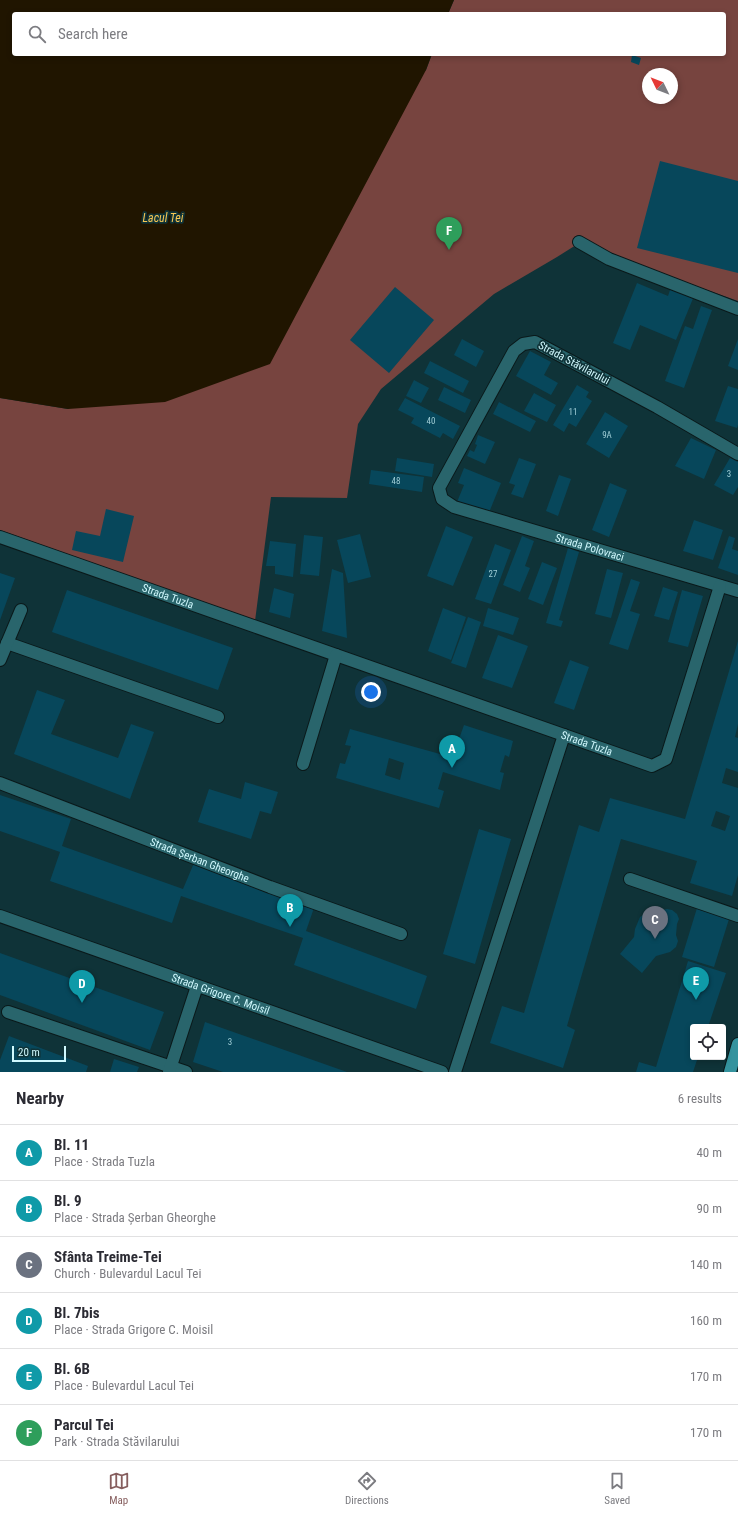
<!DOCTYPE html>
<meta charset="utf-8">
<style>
body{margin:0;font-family:"Roboto Condensed",sans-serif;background:#f2f2f3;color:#2b2b33}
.controls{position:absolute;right:12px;bottom:12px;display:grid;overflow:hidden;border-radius:4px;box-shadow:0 2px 6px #0003}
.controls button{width:36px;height:36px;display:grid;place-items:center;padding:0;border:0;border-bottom:1px solid #e1e1e2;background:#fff;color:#2b2b33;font:20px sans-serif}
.compass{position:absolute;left:642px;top:68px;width:36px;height:36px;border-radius:50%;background:#fff;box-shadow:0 2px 6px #0003;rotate:313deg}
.scale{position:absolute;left:12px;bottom:10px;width:54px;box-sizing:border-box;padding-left:4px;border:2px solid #d1f9fe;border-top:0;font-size:11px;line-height:14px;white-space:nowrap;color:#d1f9fe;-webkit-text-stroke:3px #0f3338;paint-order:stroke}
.you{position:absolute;left:371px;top:692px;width:14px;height:14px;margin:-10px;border:3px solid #fff;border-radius:50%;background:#1a73e8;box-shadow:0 0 0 6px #1a73e833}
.badge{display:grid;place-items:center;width:26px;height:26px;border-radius:50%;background:#865e5e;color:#fff;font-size:13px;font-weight:700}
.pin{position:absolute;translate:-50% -33px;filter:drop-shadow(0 1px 2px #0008)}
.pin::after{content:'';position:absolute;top:21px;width:14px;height:12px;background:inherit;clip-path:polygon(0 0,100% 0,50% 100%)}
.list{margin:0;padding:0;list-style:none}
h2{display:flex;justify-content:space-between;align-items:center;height:52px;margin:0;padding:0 16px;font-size:17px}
h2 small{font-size:13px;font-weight:400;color:#7c7c81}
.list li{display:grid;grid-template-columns:26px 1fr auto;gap:12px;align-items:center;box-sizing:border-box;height:56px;padding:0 16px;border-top:1px solid #e1e1e2}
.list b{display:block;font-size:15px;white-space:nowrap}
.list p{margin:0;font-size:13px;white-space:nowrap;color:#7c7c81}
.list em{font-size:13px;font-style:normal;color:#7c7c81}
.icon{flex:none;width:22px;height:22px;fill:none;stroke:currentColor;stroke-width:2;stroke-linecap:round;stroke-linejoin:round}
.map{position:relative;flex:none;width:738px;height:1072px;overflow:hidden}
.search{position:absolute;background:#fff;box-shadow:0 2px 6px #0003;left:12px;right:12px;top:12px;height:44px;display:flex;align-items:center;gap:10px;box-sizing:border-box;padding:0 14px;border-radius:4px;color:#7c7c81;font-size:15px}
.sheet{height:388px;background:#fff}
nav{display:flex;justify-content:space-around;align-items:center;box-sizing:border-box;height:56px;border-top:1px solid #e1e1e2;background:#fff;font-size:11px;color:#7c7c81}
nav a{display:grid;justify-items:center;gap:2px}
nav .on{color:#865e5e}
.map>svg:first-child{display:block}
</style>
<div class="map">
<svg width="738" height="1072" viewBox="0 0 738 1072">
<rect width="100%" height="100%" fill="#0f3338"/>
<path fill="#77443f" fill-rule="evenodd" d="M 454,0 L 738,0 L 738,301 L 640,266 L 584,240 L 557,257 L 494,294 L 381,389 L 358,424 L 347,498 L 271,497 L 255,621 L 0,530 L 0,398 L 68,409 L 426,70 L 432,54 L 724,54 L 724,14 L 448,14 ZM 648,74 L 672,74 L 672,98 L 648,98 Z"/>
<path fill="#201500" d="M 0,0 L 454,0 L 448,14 L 14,14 L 14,54 L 432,54 L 426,70 L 270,364 L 165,402 L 68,409 L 0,398 Z"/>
<path fill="#07475b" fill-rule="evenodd" d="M 632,55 L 641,58 L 639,65 L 631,62 Z
M 660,161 L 738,181 L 738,273 L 637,248 Z
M 637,283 L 668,296 L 671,287 L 694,296 L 676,340 L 640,325 L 630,350 L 613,343 Z
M 395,287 L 434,320 L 389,373 L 350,340 Z
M 701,306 L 712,310 L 684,388 L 665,381 L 685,326 L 693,329 Z
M 462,339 L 484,351 L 476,367 L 454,355 Z
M 738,339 L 738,370 L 728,366 Z
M 530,351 L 551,362 L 544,375 L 558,383 L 551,395 L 516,376 Z
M 430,361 L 469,381 L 463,393 L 424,373 Z
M 414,380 L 429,388 L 421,403 L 406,396 Z
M 577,385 L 589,392 L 586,397 L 592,401 L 576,427 L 569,423 L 564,432 L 553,425 Z
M 728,386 L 738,389 L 738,425 L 737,428 L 715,421 Z
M 444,387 L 471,400 L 465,413 L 438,400 Z
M 534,393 L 556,405 L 547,422 L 524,411 Z
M 405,398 L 460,426 L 453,439 L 443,433 L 440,438 L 411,423 L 414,418 L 398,410 Z
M 499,402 L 536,421 L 530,432 L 493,414 Z
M 605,412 L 628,426 L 609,458 L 586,444 Z
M 478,435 L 495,442 L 485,464 L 467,456 L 470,450 L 474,452 L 477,445 L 475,444 Z
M 691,438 L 716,450 L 704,479 L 675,466 Z
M 397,458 L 434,464 L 432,477 L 395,471 Z
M 519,458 L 536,464 L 523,498 L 511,494 L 515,485 L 509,483 Z
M 730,458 L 738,462 L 738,487 L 733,495 L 714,485 Z
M 464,468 L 501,483 L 488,515 L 457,502 L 464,485 L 458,483 Z
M 371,470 L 424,477 L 422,492 L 369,484 Z
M 559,475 L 571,479 L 558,516 L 546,511 Z
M 610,483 L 627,490 L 609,537 L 592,530 Z
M 106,509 L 134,516 L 123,562 L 72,550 L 76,531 L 100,536 Z
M 694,520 L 723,530 L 713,560 L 683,551 Z
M 446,526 L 473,537 L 453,586 L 427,576 Z
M 360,534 L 371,577 L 348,583 L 337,540 Z
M 304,535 L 323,537 L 319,576 L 300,574 Z
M 522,536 L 534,541 L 525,566 L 530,568 L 520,592 L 503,585 Z
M 729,536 L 735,538 L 732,549 L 738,551 L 738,575 L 718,568 Z
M 270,541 L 296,544 L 293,577 L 275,574 L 275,566 L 266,566 Z
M 495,544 L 511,550 L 491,604 L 475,599 Z
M 568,548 L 579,552 L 559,620 L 563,621 L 561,627 L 546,623 Z
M 542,562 L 557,568 L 543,605 L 528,599 Z
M 332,569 L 343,573 L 347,638 L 322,631 Z
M 607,569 L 623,573 L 611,618 L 595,614 Z
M 0,573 L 15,578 L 0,620 Z
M 631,579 L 640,582 L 630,611 L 640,614 L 628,650 L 609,644 Z
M 663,587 L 678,592 L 669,620 L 654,616 Z
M 274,588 L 294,594 L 290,618 L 269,612 Z
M 67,590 L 233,648 L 218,690 L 52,632 Z
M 682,590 L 703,596 L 688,647 L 668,642 Z
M 443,608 L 466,617 L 451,660 L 428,651 Z
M 488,608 L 519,618 L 513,635 L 483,626 Z
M 468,617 L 481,622 L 466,668 L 451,663 Z
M 498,635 L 528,646 L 512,688 L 482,678 Z
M 738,641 L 738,724 L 735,737 L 738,738 L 738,772 L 726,768 L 722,783 L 738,788 L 738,875 L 732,896 L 690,883 L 697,861 L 621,839 L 567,1026 L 575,1030 L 563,1068 L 490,1043 L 502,1006 L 524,1013 L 579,825 L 599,832 L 610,798 L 685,819 ZM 716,811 L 730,816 L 725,831 L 711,826 Z
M 570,660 L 589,667 L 574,710 L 554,703 Z
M 37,690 L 65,700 L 51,734 L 118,758 L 131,724 L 154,732 L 130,799 L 14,754 Z
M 464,725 L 513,741 L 509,757 L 505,755 L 500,772 L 504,773 L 500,790 L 443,772 L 438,789 L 444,791 L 439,808 L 336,778 L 340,763 L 345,764 L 351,746 L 345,745 L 350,729 L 458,759 L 463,745 L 458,742 ZM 389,758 L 404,763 L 400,780 L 385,775 Z
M 245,782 L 278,792 L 271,814 L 260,811 L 251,839 L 198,822 L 209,789 L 241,799 Z
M 0,795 L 71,819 L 62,846 L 183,889 L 194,863 L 315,905 L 306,931 L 427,976 L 416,1009 L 294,965 L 303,938 L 181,896 L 172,923 L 50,881 L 60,852 L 0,831 Z
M 479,829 L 511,839 L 475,964 L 443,954 Z
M 697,908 L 729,919 L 714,967 L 682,957 Z
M 667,909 L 672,910 L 677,914 L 679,919 L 677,924 L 676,935 L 678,941 L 676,947 L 670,952 L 656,956 L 642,973 L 620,954 L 634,937 L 635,929 L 640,917 L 646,913 Z
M 0,953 L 164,1012 L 150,1050 L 0,995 Z
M 688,961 L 726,973 L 708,1027 L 693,1027 L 693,1057 L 698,1057 L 693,1072 L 636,1072 L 639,1062 L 656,1067 Z
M 205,1022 L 347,1072 L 223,1072 L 193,1062 Z
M 9,1036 L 88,1066 L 86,1072 L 0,1072 L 0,1060 Z
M 114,1059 L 139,1067 L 137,1072 L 110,1072 Z"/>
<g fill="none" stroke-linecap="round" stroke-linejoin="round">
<g stroke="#0a191a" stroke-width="14">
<g id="minor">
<path d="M 579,242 L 609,259 L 738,309"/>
<path id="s1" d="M 738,454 L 657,407 L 535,342 L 523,344 L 514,351 L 439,488 L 442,499 L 454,507 L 738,591"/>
<path id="s2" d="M 0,537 L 652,766 L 666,759 L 720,586"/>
<path d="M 7,643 L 218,717"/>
<path d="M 0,660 L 21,610"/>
<path d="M 303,764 L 336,655"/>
<path id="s3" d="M 0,783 L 270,887 L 401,934"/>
<path d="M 630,879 L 738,916"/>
<path id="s4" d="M 0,916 L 442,1072"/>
<path d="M 8,1012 L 186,1072"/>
<path d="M 169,1072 L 197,986"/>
<path d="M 455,1072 L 564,735"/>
</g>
</g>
<g stroke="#0a191a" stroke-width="14">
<path id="major" d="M 730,1072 L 738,1044"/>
</g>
<use href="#minor" stroke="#29656c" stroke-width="12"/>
<use href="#major" stroke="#34939e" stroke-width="12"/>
</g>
<g text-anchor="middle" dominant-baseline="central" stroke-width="3.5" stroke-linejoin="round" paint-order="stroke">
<g font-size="9" fill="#9eccd5">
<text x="573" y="412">11</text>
<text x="431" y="421">40</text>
<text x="607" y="435">9A</text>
<text x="729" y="474">3</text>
<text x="396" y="481">48</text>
<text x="493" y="574">27</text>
<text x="230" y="1042">3</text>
</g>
<g font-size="11" fill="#d1f9fe" stroke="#0f3338">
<text transform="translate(574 363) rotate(28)">Strada Stăvilarului</text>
<text stroke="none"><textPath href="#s1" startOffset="579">Strada Polovraci</textPath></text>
<text stroke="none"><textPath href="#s2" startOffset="178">Strada Tuzla</textPath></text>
<text stroke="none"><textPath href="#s2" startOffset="622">Strada Tuzla</textPath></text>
<text stroke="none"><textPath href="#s3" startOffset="214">Strada Șerban Gheorghe</textPath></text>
<text stroke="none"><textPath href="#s4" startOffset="234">Strada Grigore C. Moisil</textPath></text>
</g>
<g font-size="12" font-style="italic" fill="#f8c753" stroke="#0f3338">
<text x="163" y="218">Lacul Tei</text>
</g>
</g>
</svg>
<div class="controls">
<button><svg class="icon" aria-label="locate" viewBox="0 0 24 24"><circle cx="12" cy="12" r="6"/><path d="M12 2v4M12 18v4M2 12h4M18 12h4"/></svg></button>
</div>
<svg class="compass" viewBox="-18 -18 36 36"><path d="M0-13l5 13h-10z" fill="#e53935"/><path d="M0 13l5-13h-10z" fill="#7c7c81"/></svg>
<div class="scale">20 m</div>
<div class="you"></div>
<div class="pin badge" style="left:452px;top:768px;background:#0f9aa8">A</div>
<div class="pin badge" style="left:290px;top:927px;background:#0f9aa8">B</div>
<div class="pin badge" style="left:655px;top:939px;background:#6b7280">C</div>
<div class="pin badge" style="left:82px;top:1003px;background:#0f9aa8">D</div>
<div class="pin badge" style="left:696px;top:1000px;background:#0f9aa8">E</div>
<div class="pin badge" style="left:449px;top:250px;background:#2e9e5b">F</div>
<div class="search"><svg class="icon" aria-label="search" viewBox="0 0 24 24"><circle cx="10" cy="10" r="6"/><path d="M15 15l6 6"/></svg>Search here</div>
</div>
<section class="sheet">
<h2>Nearby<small>6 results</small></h2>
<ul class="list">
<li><span class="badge" style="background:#0f9aa8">A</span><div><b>Bl. 11</b><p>Place · Strada Tuzla</p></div><em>40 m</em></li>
<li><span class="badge" style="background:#0f9aa8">B</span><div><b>Bl. 9</b><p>Place · Strada Șerban Gheorghe</p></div><em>90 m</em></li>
<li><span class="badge" style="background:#6b7280">C</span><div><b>Sfânta Treime-Tei</b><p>Church · Bulevardul Lacul Tei</p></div><em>140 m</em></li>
<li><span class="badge" style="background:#0f9aa8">D</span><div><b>Bl. 7bis</b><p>Place · Strada Grigore C. Moisil</p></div><em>160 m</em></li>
<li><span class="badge" style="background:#0f9aa8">E</span><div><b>Bl. 6B</b><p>Place · Bulevardul Lacul Tei</p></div><em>170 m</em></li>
<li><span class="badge" style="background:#2e9e5b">F</span><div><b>Parcul Tei</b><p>Park · Strada Stăvilarului</p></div><em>170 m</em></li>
</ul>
</section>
<nav>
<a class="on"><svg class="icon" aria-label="map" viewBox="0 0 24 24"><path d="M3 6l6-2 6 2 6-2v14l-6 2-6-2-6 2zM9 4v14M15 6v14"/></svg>Map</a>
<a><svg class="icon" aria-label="directions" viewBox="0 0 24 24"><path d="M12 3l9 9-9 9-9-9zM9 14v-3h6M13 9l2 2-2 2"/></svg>Directions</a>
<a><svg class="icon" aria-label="saved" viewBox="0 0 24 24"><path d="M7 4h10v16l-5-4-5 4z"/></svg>Saved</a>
</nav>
